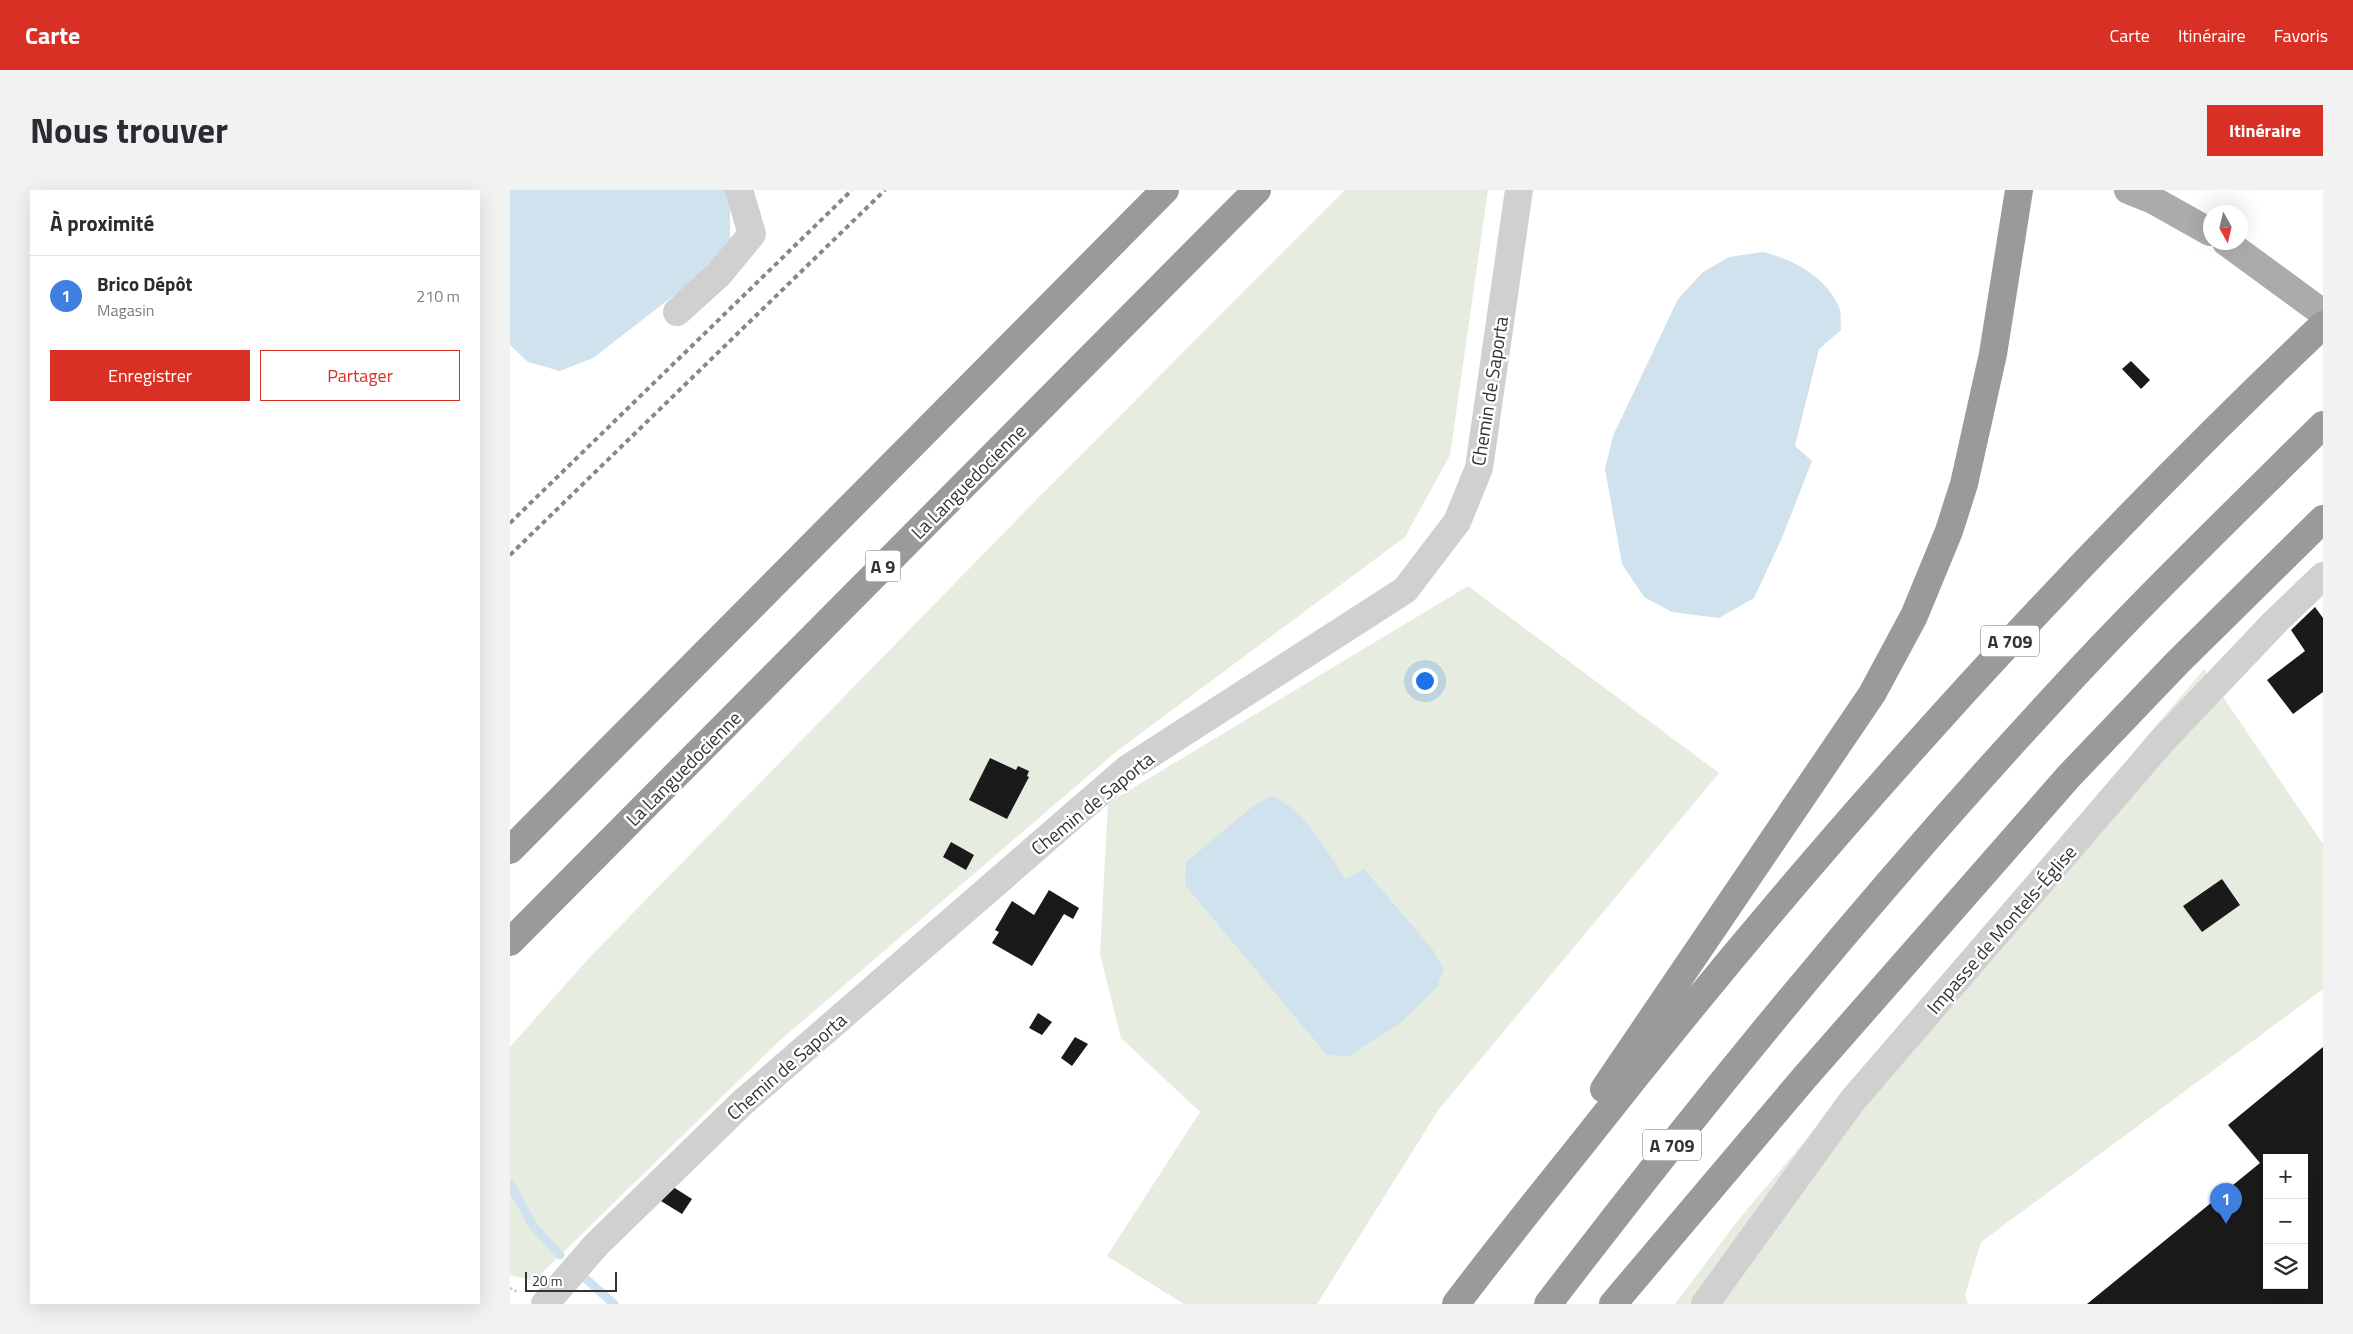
<!DOCTYPE html>
<html lang="fr">
<meta charset="utf-8">
<style>
body{margin:0;font-family:"Titillium Web",sans-serif;background:#f2f2f3;color:#2b2b33}
.controls{position:absolute;right:15px;bottom:15px;display:grid;overflow:hidden;border-radius:0px;box-shadow:0 5px 20px #0002}
.controls button{width:45px;height:45px;display:grid;place-items:center;padding:0;border:0;border-bottom:1px solid #e1e1e2;background:#fff;color:#2b2b33;font:25px sans-serif}
.compass{position:absolute;left:1693px;top:15px;width:45px;height:45px;border-radius:50%;background:#fff;box-shadow:0 5px 20px #0002;rotate:172deg}
.scale{position:absolute;left:15px;bottom:12px;width:92px;box-sizing:border-box;padding-left:5px;border:2px solid #333;border-top:0;font-size:14px;line-height:18px;white-space:nowrap;color:#333;-webkit-text-stroke:4px #fff;paint-order:stroke}
.you{position:absolute;left:914px;top:490px;width:18px;height:18px;margin:-12px;border:4px solid #fff;border-radius:50%;background:#1a73e8;box-shadow:0 0 0 8px #1a73e833}
.badge{display:grid;place-items:center;width:32px;height:32px;border-radius:50%;background:#d93025;color:#fff;font-size:16px;font-weight:700}
.pin{position:absolute;translate:-50% -41px;filter:drop-shadow(0 1px 2px #0008)}
.pin::after{content:'';position:absolute;top:26px;width:18px;height:15px;background:inherit;clip-path:polygon(0 0,100% 0,50% 100%)}
.list{margin:0;padding:0;list-style:none}
h2{display:flex;justify-content:space-between;align-items:center;height:65px;margin:0;padding:0 20px;font-size:21px}
h2 small{font-size:16px;font-weight:400;color:#7c7c81}
.list li{display:grid;grid-template-columns:32px 1fr auto;gap:15px;align-items:center;box-sizing:border-box;height:80px;padding:0 20px;border-top:1px solid #e1e1e2}
.list b{display:block;font-size:19px;white-space:nowrap}
.list p{margin:0;font-size:16px;white-space:nowrap;color:#7c7c81}
.list em{font-size:16px;font-style:normal;color:#7c7c81}
.actions{display:flex;gap:10px;padding:15px 20px}
.actions a{flex:1;padding:11px 0;border:1px solid #d93025;border-radius:0px;text-align:center;font-size:18px;color:#d93025}
.actions .main{background:#d93025;color:#fff}
.icon{flex:none;width:28px;height:28px;fill:none;stroke:currentColor;stroke-width:2;stroke-linecap:round;stroke-linejoin:round}
.map{position:relative;flex:none;width:1813px;height:1114px;overflow:hidden;border-radius:0px}
header{display:flex;align-items:center;gap:30px;box-sizing:border-box;height:70px;padding:0 25px;background:#d93025;color:#fff}
header strong{font-size:24px}
nav{display:flex;gap:28px;margin-inline-start:auto;font-size:18px}
.intro{display:flex;align-items:center;justify-content:space-between;box-sizing:border-box;height:120px;padding:0 30px}
h1{margin:0;font-size:35px}
.button{padding:12px 22px;border-radius:0px;background:#d93025;color:#fff;font-size:18px;font-weight:700}
main{display:flex;gap:30px;padding:0 30px}
aside{flex:1;background:#fff;border-radius:0px;box-shadow:0 5px 20px #0002}
.map>svg:first-child{display:block}
</style>
<header>
<strong>Carte</strong>
<nav><a>Carte</a><a>Itinéraire</a><a>Favoris</a></nav>
</header>
<div class="intro"><h1>Nous trouver</h1><a class="button">Itinéraire</a></div>
<main>
<aside>
<h2>À proximité<small></small></h2>
<ul class="list">
<li><span class="badge" style="background:#3f7fe0">1</span><div><b>Brico Dépôt</b><p>Magasin</p></div><em>210 m</em></li>
</ul>
<div class="actions"><a class="main">Enregistrer</a><a>Partager</a></div>
</aside>
<div class="map">
<svg width="1813" height="1114" viewBox="0 0 1813 1114">
<rect width="100%" height="100%" fill="#fff"/>
<path fill="#e6ecdf" d="M 835,0 L 978,0 L 940,265 L 895,347 L 607,561 L 268,852 L 24,1091 L 0,1085 L 0,857 L 80,767 L 528,308 Z
M 958,396 L 1209,583 L 929,919 L 807,1114 L 674,1114 L 597,1066 L 690,922 L 611,848 L 590,764 L 598,613 Z
M 1694,479 L 1813,654 L 1813,799 L 1471,1052 L 1455,1105 L 1458,1114 L 1165,1114 L 1229,1029 Z"/>
<path fill="#cfe2ee" d="M 0,0 L 217,0 L 220,13 L 220,50 L 198,79 L 83,168 L 50,181 L 18,172 L 0,155 Z
M 1253,62 C 1284,70 1315,86 1329,117 C 1332,123 1330,133 1331,140 L 1309,159 L 1285,256 L 1302,271 L 1272,348 L 1244,408 L 1209,428 L 1162,422 L 1134,407 L 1112,374 L 1095,279 L 1103,246 L 1168,109 L 1193,82 L 1219,67 Z
M 761,606 C 795,619 815,660 836,689 L 854,679 L 923,760 L 934,779 L 927,797 L 890,833 L 839,866 L 817,865 L 675,695 L 676,672 L 742,617 Z"/>
<g fill="none" stroke-linecap="round" stroke-linejoin="round">
<path stroke="#cfe2ee" stroke-width="9" d="M 0,994 L 24,1037 L 50,1065
M 75,1088 L 104,1114"/>
</g>
<path fill="#1a1a1a" fill-rule="evenodd" d="M 1621,171 L 1640,190 L 1631,199 L 1612,179 Z
M 1805,417 L 1813,428 L 1813,502 L 1783,524 L 1757,490 L 1795,461 L 1781,440 Z
M 480,568 L 506,580 L 508,576 L 519,581 L 517,586 L 519,587 L 497,629 L 459,610 Z
M 441,652 L 464,665 L 456,680 L 433,667 Z
M 1712,689 L 1730,715 L 1692,742 L 1673,716 Z
M 539,700 L 569,718 L 563,729 L 554,724 L 522,776 L 482,753 L 489,742 L 485,740 L 502,711 L 524,725 Z
M 528,823 L 542,832 L 532,845 L 519,838 Z
M 565,847 L 578,854 L 562,876 L 551,868 Z
M 1813,857 L 1813,1114 L 1577,1114 L 1750,973 L 1718,935 ZM 1757,968 L 1794,968 L 1794,1095 L 1757,1095 Z
M 160,995 L 182,1009 L 172,1024 L 151,1011 Z"/>
<g fill="none" stroke-linecap="round" stroke-linejoin="round">
<path stroke="#cdcdcd" stroke-width="3" stroke-dasharray="2.5 2.5" stroke-linecap="butt" d="M 0,1098 L 9,1103"/>
<path stroke="#d0d0d0" stroke-width="28" d="M 167,122 L 209,84 L 242,44 L 229,0
M 35,1114 L 86,1055 L 231,914 L 617,579 L 895,400 L 947,332 L 969,278 L 1009,0
M 1195,1114 L 1342,911 L 1652,551 L 1766,431 L 1813,386"/>
<path stroke="#ababab" stroke-width="28" d="M 1618,0 L 1643,10 L 1700,42
M 1716,52 L 1813,123"/>
<path stroke="#9a9a9a" stroke-width="28" d="M 0,660 L 655,0
M 0,752 L 747,0
M 1094,899 L 1362,504 L 1404,426 L 1439,341 L 1454,294 L 1483,164 L 1509,0
M 946,1114 C 986,1061 1027,1010 1068,959 C 1297,667 1544,390 1813,135
M 1038,1114 C 1200,902 1370,695 1552,499 C 1636,408 1725,322 1813,235
M 1103,1114 L 1295,887 L 1559,586 L 1668,472 L 1813,329"/>
<path stroke="#888" stroke-width="4" stroke-dasharray="5 4" stroke-linecap="butt" d="M 0,333 L 342,0
M 0,365 L 375,0"/>
</g>
<g text-anchor="middle" dominant-baseline="central" stroke-width="5" stroke-linejoin="round" paint-order="stroke">
<g fill="#fff" stroke="#707070" stroke-width="1">
<rect x="355.5" y="360.5" width="35" height="31" rx="4"/>
<rect x="1471" y="435.5" width="58" height="31" rx="4"/>
<rect x="1133" y="939.5" width="58" height="31" rx="4"/>
</g>
<g font-size="18" font-weight="bold" fill="#333">
<text x="373" y="376">A 9</text>
<text x="1500" y="451">A 709</text>
<text x="1162" y="955">A 709</text>
</g>
<g font-size="19" fill="#333" stroke="#fff">
<text transform="translate(979 201) rotate(-81)">Chemin de Saporta</text>
<text transform="translate(458 291) rotate(-45)">La Languedocienne</text>
<text transform="translate(173 578) rotate(-45)">La Languedocienne</text>
<text transform="translate(582 613) rotate(-39)">Chemin de Saporta</text>
<text transform="translate(1491 739) rotate(-49)">Impasse de Montels-Église</text>
<text transform="translate(276 876) rotate(-41)">Chemin de Saporta</text>
</g>
</g>
</svg>
<div class="controls">
<button>+</button>
<button>−</button>
<button><svg class="icon" aria-label="layers" viewBox="0 0 24 24"><path d="M12 4l9 5-9 5-9-5zM3 14l9 5 9-5"/></svg></button>
</div>
<svg class="compass" viewBox="-18 -18 36 36"><path d="M0-13l5 13h-10z" fill="#e53935"/><path d="M0 13l5-13h-10z" fill="#7c7c81"/></svg>
<div class="scale">20 m</div>
<div class="you"></div>
<div class="pin badge" style="left:1716px;top:1034px;background:#3f7fe0">1</div>
</div>
</main>
